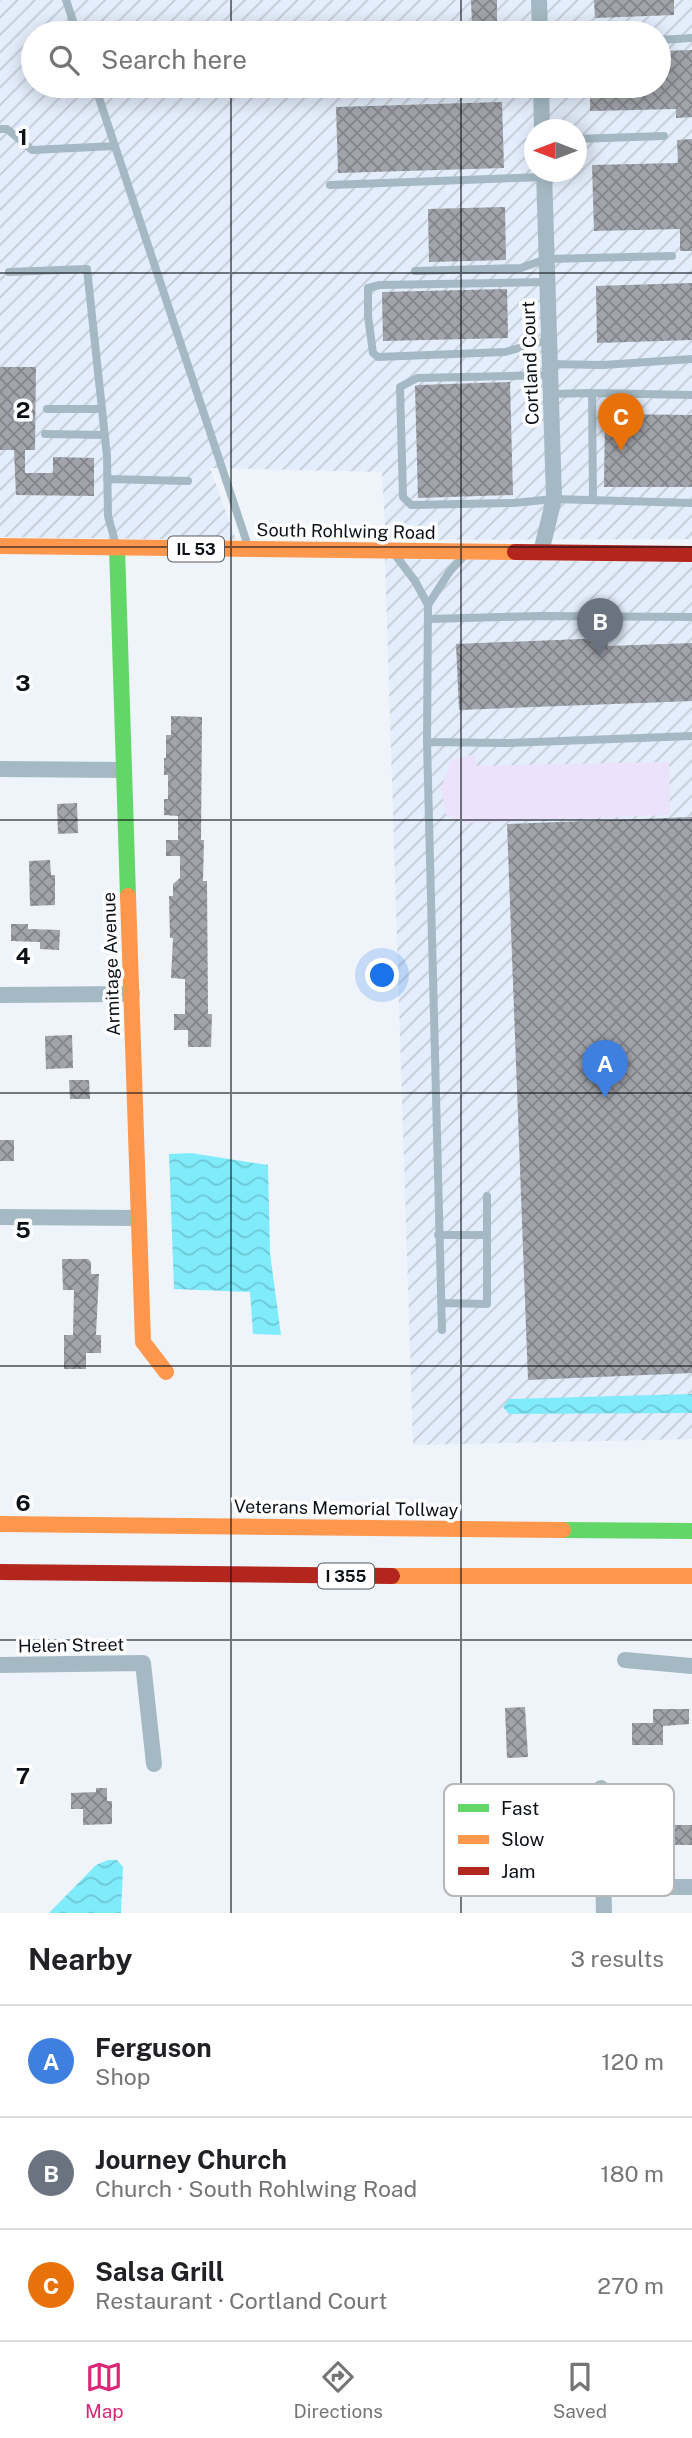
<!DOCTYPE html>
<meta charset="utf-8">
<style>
body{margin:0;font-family:"Public Sans",sans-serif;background:#f6f6f6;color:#202124}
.compass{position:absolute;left:524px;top:119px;width:63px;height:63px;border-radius:50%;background:#fff;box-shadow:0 4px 18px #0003;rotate:270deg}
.you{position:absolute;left:383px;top:976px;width:24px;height:24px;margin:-18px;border:5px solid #fff;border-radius:50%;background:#1a73e8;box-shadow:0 0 0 10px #1a73e833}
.badge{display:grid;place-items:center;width:46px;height:46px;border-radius:50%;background:#db2777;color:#fff;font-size:23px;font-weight:700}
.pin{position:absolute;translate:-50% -58px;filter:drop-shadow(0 2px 4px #0008)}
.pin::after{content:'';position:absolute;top:37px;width:24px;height:21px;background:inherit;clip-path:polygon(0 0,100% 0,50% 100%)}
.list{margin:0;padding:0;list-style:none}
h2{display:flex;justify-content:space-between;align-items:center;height:91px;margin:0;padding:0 28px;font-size:30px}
h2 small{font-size:23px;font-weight:400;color:#757577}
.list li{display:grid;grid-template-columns:46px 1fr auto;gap:21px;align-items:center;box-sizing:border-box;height:112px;padding:0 28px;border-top:2px solid #e0e0e0}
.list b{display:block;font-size:26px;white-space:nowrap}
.list p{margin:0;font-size:23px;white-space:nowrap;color:#757577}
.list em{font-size:23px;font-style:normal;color:#757577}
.icon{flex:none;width:38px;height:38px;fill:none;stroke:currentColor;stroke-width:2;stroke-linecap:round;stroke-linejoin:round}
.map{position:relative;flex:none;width:692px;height:1913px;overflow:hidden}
.search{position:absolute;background:#fff;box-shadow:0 4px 18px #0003;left:21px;right:21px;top:21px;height:77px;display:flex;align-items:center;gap:18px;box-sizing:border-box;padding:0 24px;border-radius:38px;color:#757577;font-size:26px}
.sheet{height:427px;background:#fff}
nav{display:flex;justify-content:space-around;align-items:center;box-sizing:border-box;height:98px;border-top:2px solid #e0e0e0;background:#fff;font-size:19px;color:#757577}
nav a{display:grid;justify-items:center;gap:4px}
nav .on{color:#db2777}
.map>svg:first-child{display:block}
</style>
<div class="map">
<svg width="692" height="1913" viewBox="0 0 692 1913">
<defs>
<pattern id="industrial-furrows" width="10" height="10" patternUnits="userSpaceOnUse" patternTransform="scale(1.75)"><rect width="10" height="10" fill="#e3edfb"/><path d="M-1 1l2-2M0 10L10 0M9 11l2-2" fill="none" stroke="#c2cad6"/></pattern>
<pattern id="water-waves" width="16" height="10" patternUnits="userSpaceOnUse" patternTransform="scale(1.75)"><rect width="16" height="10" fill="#80ebfb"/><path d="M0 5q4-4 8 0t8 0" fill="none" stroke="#6dc8d6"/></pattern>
<pattern id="building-cross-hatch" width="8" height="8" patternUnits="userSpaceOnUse" patternTransform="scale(1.75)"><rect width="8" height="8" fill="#a1a4aa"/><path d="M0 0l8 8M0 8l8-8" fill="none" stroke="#828489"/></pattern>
</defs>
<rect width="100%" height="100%" fill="#eff4fa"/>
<path fill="url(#industrial-furrows)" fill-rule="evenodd" d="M 0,0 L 692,0 L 692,539 L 386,540 L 382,472 L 210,468 L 236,540 L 0,537 ZM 33,33 L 659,33 L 659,86 L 33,86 ZM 534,130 L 576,130 L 576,172 L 534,172 Z
M 385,559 L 692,562 L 692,1439 L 413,1445 Z"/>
<path fill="#ece2fb" d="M 475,754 L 477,766 L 669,762 L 670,815 L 466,823 L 446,815 L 441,789 L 451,760 Z"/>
<path fill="url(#water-waves)" d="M 191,1153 L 268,1165 L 270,1253 L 281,1335 L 253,1334 L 250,1292 L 174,1289 L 169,1154 Z
M 692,1394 L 692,1413 L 509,1414 L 503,1407 L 509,1399 Z
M 108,1860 L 117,1860 L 123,1867 L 121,1913 L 49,1913 L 96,1865 Z"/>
<path fill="url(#building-cross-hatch)" d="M 471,0 L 497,0 L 497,24 L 472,25 Z
M 594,0 L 674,0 L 674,15 L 595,18 Z
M 692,50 L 692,117 L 676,118 L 676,109 L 590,111 L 590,86 L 659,86 L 659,51 Z
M 502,102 L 504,168 L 338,173 L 336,107 Z
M 692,139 L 692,251 L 680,251 L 680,229 L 594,231 L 592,165 L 678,163 L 677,140 Z
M 505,207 L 506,260 L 429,262 L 428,209 Z
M 692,283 L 692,340 L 597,343 L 596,286 Z
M 507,289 L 508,338 L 383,341 L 382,292 Z
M 0,367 L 36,367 L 35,450 L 25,450 L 25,473 L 53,473 L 53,457 L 94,458 L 94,496 L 16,495 L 14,450 L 0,450 Z
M 510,382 L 513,495 L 418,498 L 415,386 L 419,385 Z
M 605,414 L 692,415 L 692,487 L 604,487 Z
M 607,638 L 608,646 L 692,643 L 692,701 L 459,710 L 456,644 Z
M 171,716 L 202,717 L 201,840 L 204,840 L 203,881 L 207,881 L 208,1014 L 212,1014 L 211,1047 L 188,1047 L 188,1030 L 174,1030 L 174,1014 L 185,1014 L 185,979 L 171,978 L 173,938 L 170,938 L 169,896 L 173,896 L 173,884 L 180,878 L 180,856 L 166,856 L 166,840 L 178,840 L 178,816 L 164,815 L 164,799 L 168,799 L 168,775 L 164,775 L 164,758 L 166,758 L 166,735 L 171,735 Z
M 77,803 L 78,833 L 58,834 L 57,804 Z
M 692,817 L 692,1373 L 528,1380 L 507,824 Z
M 50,860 L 51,875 L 55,875 L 55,905 L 30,906 L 29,861 Z
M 11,924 L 28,924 L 28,929 L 60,930 L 59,950 L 40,949 L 40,942 L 11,941 Z
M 72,1035 L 73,1068 L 46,1069 L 45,1036 Z
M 69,1080 L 89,1080 L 90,1099 L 70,1099 Z
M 0,1140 L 14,1140 L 14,1161 L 0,1161 Z
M 62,1259 L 88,1259 L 91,1262 L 91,1274 L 99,1274 L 96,1335 L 101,1335 L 101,1353 L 86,1353 L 86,1369 L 64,1369 L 64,1335 L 73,1335 L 74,1290 L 63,1290 Z
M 525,1707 L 528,1757 L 507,1758 L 505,1708 Z
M 653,1709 L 689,1709 L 689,1724 L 663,1726 L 663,1745 L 632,1745 L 632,1723 L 653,1723 Z
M 96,1788 L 107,1788 L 107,1801 L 112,1801 L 112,1824 L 83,1825 L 83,1809 L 71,1809 L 71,1793 L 96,1792 Z
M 660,1825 L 692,1825 L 692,1845 L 660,1845 Z"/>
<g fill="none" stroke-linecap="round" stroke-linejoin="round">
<path stroke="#a5b9c4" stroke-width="8" d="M 66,0 L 77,33
M 659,40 L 692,38
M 95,86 L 248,546
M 0,129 L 7,129 L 32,150 L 115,146
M 576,139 L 664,136
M 330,185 L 544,177
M 415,271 L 521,268 L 546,259 L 672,256
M 9,272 L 87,269 L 107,456 L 108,516 L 116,545
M 546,282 L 380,285 L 368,288 L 368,316 L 373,353 L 378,357 L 505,352 L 548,340
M 548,364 L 603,365 L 692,359
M 549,375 L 417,378 L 400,387 L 403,497 L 411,505 L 514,503 L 554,499 L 692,503
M 592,393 L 692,395
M 550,394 L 592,393 L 593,500
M 47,409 L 102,409
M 45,434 L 105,435
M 107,479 L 188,481
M 396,556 L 415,581 L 428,605 L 427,742 L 507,743 L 692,736
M 428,605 L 450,571 L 463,557
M 428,619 L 541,616 L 692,617
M 427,742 L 442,1330
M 438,1235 L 487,1235
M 441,1303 L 487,1304 L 487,1196"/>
<path stroke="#a5b9c4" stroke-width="16" d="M 539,0 L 540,33
M 541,86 L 542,130
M 541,552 L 554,499 L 544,172
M 0,769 L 124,770
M 0,995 L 132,994
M 0,1217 L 138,1218
M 625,1660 L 692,1666
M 0,1665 L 143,1663 L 154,1764
M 601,1788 L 604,1913
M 546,1887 L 692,1887"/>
<path stroke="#63d668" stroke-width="16" d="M 117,548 L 128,896
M 563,1530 L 692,1531"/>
<path stroke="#ff974d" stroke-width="16" d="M 0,546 L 515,552
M 128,896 L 143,1342 L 166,1372
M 0,1524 L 563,1530
M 392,1576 L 692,1576"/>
<path stroke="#b3261e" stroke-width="16" d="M 515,552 L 692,554
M 0,1572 L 392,1576"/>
</g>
<path fill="none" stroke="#0c1017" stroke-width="2" stroke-opacity="0.55" d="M 231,0 L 231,33M 461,0 L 461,33M 231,86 L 231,1913M 461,86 L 461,1913M 0,273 L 692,273M 0,547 L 692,547M 0,820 L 692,820M 0,1093 L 692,1093M 0,1366 L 692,1366M 0,1640 L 692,1640"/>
<g text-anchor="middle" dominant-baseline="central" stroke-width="7" stroke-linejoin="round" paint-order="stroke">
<g fill="#fff" stroke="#55585d" stroke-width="2">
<rect x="168" y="536.5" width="56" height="25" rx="5"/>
<rect x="318" y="1563.5" width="56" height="25" rx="5"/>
</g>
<g font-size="16" font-weight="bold" fill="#0c1017">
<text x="196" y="549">IL 53</text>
<text x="346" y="1576">I 355</text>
</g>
<g font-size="18" fill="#0c1017" stroke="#fff">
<text transform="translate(530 363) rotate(-92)">Cortland Court</text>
<text transform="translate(346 531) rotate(1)">South Rohlwing Road</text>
<text transform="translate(111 964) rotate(-92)">Armitage Avenue</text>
<text transform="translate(346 1508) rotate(1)">Veterans Memorial Tollway</text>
<text transform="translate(71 1645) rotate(-1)">Helen Street</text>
</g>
</g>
<rect x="444" y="1784" width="230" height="112" rx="10" fill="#fff" stroke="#b6b7b9" stroke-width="2"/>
<rect x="458" y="1804" width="31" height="8" fill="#63d668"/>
<rect x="458" y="1835" width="31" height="9" fill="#ff974d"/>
<rect x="458" y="1867" width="31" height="8" fill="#b3261e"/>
<g font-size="19" fill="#0c1017">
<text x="501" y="1815">Fast</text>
<text x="501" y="1846">Slow</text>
<text x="501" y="1878">Jam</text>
</g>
<g font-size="23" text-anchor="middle" font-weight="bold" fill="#0c1017" stroke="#fff" stroke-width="7" stroke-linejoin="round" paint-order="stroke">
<text x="23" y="145">1</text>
<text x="23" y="418">2</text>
<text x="23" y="691">3</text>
<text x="23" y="964">4</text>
<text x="23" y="1238">5</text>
<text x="23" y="1511">6</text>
<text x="23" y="1784">7</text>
</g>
</svg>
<svg class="compass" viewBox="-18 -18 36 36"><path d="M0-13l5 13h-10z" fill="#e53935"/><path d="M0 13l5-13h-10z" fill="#757577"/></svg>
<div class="you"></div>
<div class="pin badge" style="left:605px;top:1098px;background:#3f7fe0">A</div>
<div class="pin badge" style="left:600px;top:656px;background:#6b7280">B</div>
<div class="pin badge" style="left:621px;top:451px;background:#e8710a">C</div>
<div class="search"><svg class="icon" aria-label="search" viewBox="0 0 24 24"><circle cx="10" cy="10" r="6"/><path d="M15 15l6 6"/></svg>Search here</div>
</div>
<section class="sheet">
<h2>Nearby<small>3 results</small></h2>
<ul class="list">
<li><span class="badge" style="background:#3f7fe0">A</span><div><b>Ferguson</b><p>Shop</p></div><em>120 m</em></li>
<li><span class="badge" style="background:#6b7280">B</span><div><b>Journey Church</b><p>Church · South Rohlwing Road</p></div><em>180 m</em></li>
<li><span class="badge" style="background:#e8710a">C</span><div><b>Salsa Grill</b><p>Restaurant · Cortland Court</p></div><em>270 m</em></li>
</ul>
</section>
<nav>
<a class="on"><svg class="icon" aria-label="map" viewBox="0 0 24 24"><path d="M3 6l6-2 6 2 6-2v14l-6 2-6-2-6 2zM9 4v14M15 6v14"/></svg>Map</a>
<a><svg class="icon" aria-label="directions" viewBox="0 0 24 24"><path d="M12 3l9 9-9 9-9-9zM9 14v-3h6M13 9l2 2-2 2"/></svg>Directions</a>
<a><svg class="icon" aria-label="saved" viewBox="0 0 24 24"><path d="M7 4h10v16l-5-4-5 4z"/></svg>Saved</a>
</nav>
